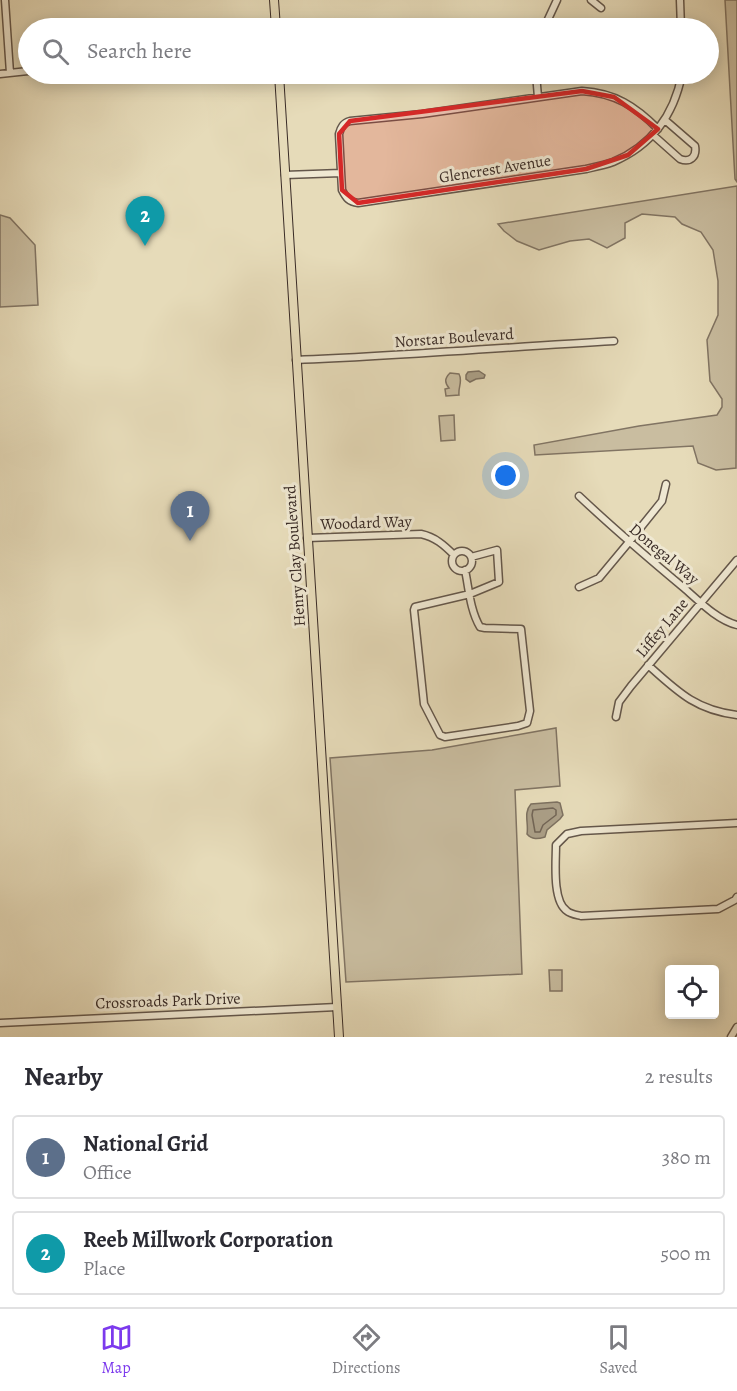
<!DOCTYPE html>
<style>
body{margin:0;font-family:Alegreya,serif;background:#f2f2f3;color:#2b2b33}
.controls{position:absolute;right:18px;bottom:18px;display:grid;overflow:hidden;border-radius:6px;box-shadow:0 3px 15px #0003}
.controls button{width:54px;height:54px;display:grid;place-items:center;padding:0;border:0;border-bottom:2px solid #e1e1e2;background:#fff;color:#2b2b33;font:30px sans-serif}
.you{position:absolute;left:506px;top:476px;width:21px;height:21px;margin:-15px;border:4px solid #fff;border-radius:50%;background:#1a73e8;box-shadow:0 0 0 9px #1a73e833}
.badge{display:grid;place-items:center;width:39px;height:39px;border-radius:50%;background:#7c3aed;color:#fff;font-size:20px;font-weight:700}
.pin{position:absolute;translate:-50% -50px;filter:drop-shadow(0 2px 3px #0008)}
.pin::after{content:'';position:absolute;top:32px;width:21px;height:18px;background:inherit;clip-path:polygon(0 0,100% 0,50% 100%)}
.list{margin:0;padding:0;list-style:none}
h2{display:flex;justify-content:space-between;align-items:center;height:78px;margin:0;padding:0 24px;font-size:26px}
h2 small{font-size:20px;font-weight:400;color:#7c7c81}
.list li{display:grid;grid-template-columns:39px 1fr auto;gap:18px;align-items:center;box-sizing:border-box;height:84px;margin:0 12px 12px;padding:0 12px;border:2px solid #e1e1e2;border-radius:6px}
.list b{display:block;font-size:22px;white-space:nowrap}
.list p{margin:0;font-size:20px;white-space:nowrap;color:#7c7c81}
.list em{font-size:20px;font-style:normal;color:#7c7c81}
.icon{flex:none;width:33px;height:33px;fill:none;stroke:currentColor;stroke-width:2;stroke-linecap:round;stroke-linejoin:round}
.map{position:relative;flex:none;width:737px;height:1037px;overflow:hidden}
.search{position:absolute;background:#fff;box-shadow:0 3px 15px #0003;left:18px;right:18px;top:18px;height:66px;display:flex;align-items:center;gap:15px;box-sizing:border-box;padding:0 21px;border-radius:33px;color:#7c7c81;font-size:22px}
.sheet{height:270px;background:#fff}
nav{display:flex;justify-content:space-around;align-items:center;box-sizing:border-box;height:84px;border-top:2px solid #e1e1e2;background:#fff;font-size:16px;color:#7c7c81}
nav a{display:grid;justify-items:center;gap:3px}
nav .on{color:#7c3aed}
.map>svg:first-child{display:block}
</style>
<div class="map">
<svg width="737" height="1037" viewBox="0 0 737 1037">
<rect width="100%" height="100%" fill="#e6dbb9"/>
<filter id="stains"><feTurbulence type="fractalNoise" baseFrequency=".00333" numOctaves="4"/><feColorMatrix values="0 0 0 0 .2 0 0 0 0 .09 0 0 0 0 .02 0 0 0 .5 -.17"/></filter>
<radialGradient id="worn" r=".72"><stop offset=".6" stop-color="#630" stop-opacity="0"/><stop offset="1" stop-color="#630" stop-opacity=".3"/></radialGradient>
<path fill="#c9bda0" stroke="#817463" stroke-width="1.5" d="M 725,0 L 737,0 L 737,182 L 735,179 Z
M 737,186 L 736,468 L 716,470 L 698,463 L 693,446 L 535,455 L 534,445 L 639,426 L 717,415 L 722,407 L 722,399 L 710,381 L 707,340 L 718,315 L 718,281 L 713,250 L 701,232 L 682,224 L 675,217 L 642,214 L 625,223 L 625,238 L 607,248 L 589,239 L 570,241 L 539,250 L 517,241 L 504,231 L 498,224 Z
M 0,215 L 10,218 L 35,245 L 38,305 L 0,307 Z
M 450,373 L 459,374 C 463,381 458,387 459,395 L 446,396 L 445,389 L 449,388 C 444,382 445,378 450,373 Z
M 454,415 L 455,440 L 441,441 L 439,416 Z
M 556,728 L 560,786 L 515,790 L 522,974 L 346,982 L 330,758 L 432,750 Z
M 549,970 L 562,970 L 562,991 L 550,991 Z"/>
<path fill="#ab9f87" stroke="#7d7160" stroke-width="1.5" d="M 479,371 L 485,375 L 484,378 L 476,379 L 470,382 L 466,379 L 466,375 L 468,372 Z
M 557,802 L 560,803 L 563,815 L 560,819 L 547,830 L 545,837 C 538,839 532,840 527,834 C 529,823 523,813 531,804 Z"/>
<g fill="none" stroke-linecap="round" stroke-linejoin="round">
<path stroke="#726556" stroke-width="1.5" d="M 553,808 L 556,810 L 556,815 L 543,825 L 540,832 L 535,832 L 532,815 L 533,810 Z"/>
<g stroke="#64574b" stroke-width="9">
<path id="minor" d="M 5,0 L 10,73
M 591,0 L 601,8
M 680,0 L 681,28
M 544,28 L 557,0
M 0,74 L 28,71
M 536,74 L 538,97
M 658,129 C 635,106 615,93 582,91 L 422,114 L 350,121 C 343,123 341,127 339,134 L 342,190 C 346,198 349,202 358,203 L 586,169 C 595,167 605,165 613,162 C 653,145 674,115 682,74
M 653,135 L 680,159 C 690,163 697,157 695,146 L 665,120
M 285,175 L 341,173
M 296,360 C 402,356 508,347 614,341
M 579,496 C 613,528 648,558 684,588 C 699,601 717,620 737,625
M 307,538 L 421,534 C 435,537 444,545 454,555
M452 561a10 10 0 1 1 20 0a10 10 0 1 1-20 0Z
M 465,570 C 469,589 470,610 480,627 L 485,628 L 521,629 L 530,711 L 527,723 L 518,726 L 445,737 L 440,735 L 424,704 L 414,610 L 415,607 L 470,594 L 499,582 L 497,550 L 471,557
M 579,587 L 599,578 L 629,542 L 662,501 L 666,484
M 648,665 C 678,692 696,710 737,715
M 616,717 L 619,702 L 631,686 L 737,560
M 737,823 L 581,831 L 567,834 L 556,845 C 556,861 552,901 567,911 C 570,914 577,915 581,916 L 718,909 L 735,900 L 737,897
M 0,1023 L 337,1007
M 731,1037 L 737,1027"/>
</g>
<g stroke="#392b26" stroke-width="10">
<path id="major" d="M 274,0 L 276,28
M 279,74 L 339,1037"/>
</g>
<use href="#minor" stroke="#efe8d2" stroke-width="6"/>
<use href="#major" stroke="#e6dbb9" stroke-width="8"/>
</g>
<path fill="#d62828" fill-opacity="0.2" stroke="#d62828" stroke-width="4.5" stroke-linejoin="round" d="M 582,91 L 614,97 L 658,129 L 628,155 L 586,169 L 358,203 L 342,190 L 339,134 L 350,121 Z"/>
<g text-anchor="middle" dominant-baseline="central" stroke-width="6" stroke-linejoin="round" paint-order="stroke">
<g font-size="16" fill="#392b26" stroke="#efe8d2">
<text transform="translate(495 169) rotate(-9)">Glencrest Avenue</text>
<text transform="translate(454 338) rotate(-4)">Norstar Boulevard</text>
<text transform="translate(366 523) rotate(-2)">Woodard Way</text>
<text transform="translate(664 554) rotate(40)">Donegal Way</text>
<text transform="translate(295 556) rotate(-94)">Henry Clay Boulevard</text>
<text transform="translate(662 628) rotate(-50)">Liffey Lane</text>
<text transform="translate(168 1001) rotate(-2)">Crossroads Park Drive</text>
</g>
</g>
<rect width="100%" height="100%" filter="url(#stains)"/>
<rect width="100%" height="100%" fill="url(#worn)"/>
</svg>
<div class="controls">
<button><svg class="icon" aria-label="locate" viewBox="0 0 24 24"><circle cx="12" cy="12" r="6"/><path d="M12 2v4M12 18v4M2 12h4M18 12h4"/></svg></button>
</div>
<div class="you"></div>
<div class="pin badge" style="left:190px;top:541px;background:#5c6f8a">1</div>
<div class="pin badge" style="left:145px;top:246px;background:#0f9aa8">2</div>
<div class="search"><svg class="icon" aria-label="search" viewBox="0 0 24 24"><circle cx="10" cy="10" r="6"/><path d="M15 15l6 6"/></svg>Search here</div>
</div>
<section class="sheet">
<h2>Nearby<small>2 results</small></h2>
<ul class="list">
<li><span class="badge" style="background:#5c6f8a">1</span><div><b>National Grid</b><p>Office</p></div><em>380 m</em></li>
<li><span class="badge" style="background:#0f9aa8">2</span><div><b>Reeb Millwork Corporation</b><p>Place</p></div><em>500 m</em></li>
</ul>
</section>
<nav>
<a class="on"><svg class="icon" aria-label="map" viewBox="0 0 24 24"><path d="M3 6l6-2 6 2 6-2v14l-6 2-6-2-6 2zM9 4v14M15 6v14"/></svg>Map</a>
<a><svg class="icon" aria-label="directions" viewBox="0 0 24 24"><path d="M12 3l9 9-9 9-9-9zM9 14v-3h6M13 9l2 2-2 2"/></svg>Directions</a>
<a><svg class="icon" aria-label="saved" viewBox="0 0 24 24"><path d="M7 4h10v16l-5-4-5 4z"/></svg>Saved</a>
</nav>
